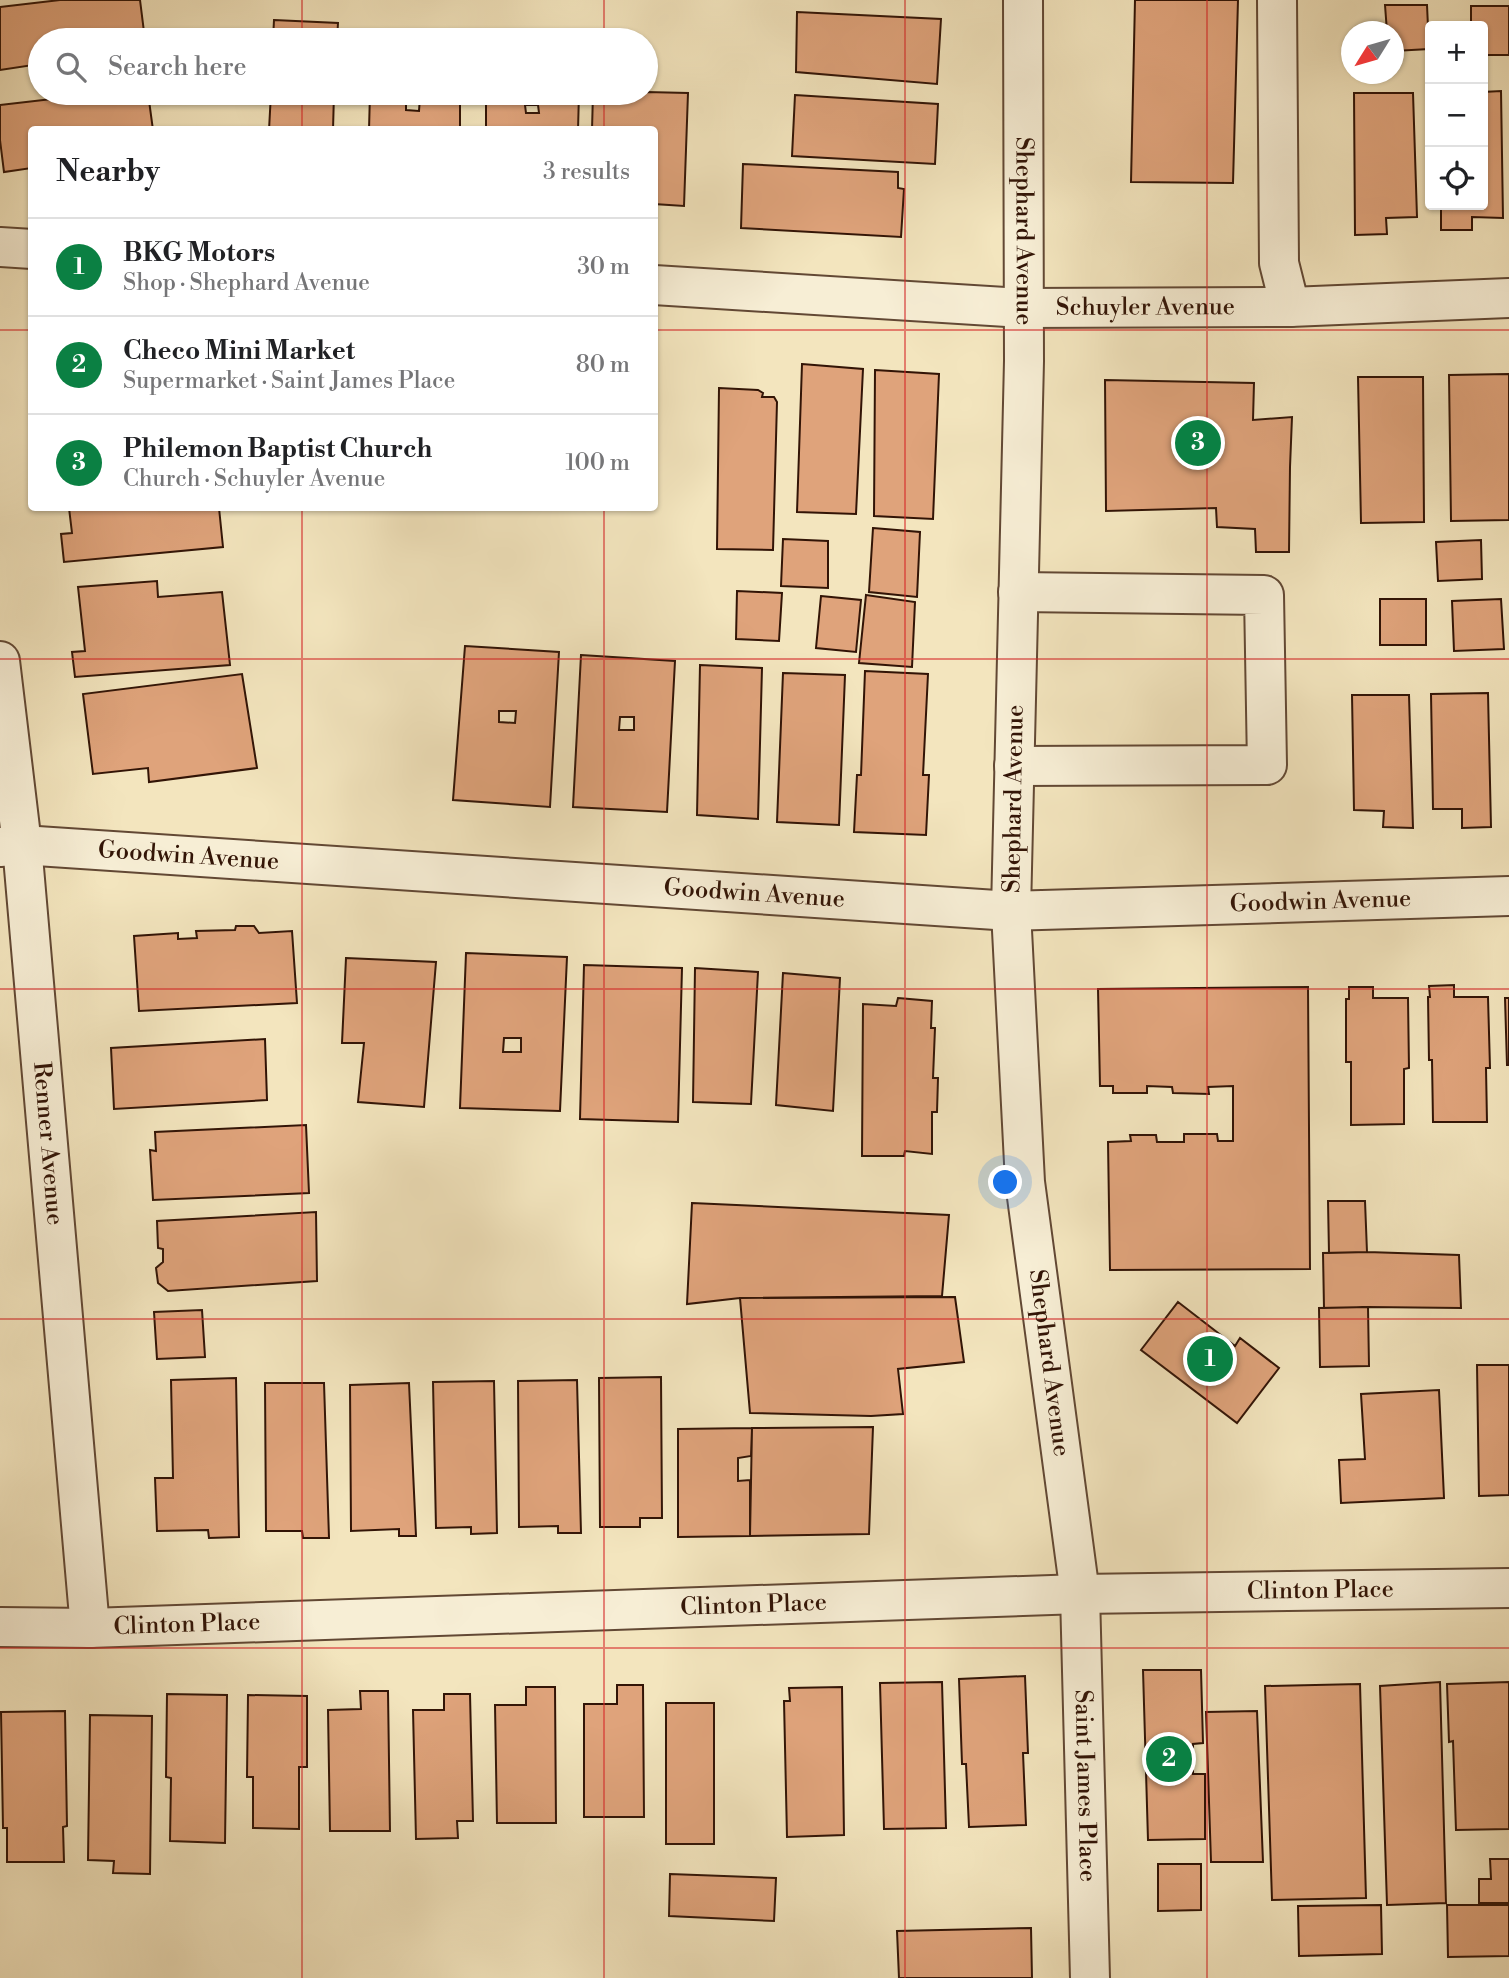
<!DOCTYPE html>
<meta charset="utf-8">
<style>
body{margin:0;font-family:"Libre Bodoni",serif;background:#f6f6f6;color:#202124}
.controls{position:absolute;right:21px;top:21px;display:grid;overflow:hidden;border-radius:7px;box-shadow:0 2px 5px #0004}
.controls button{width:63px;height:63px;display:grid;place-items:center;padding:0;border:0;border-bottom:2px solid #e0e0e0;background:#fff;color:#202124;font:35px sans-serif}
.compass{position:absolute;left:1341px;top:21px;width:63px;height:63px;border-radius:50%;background:#fff;box-shadow:0 2px 5px #0004;rotate:233deg}
.you{position:absolute;left:1006px;top:1183px;width:24px;height:24px;margin:-18px;border:5px solid #fff;border-radius:50%;background:#1a73e8;box-shadow:0 0 0 10px #1a73e833}
.badge{display:grid;place-items:center;width:46px;height:46px;border-radius:50%;background:#0b8043;color:#fff;font-size:23px;font-weight:700}
.pin{position:absolute;translate:-50% -50%;border:4px solid #fff;box-shadow:0 2px 7px #0006}
.list{margin:0;padding:0;list-style:none}
h2{display:flex;justify-content:space-between;align-items:center;height:91px;margin:0;padding:0 28px;font-size:30px}
h2 small{font-size:23px;font-weight:400;color:#757577}
.list li{display:grid;grid-template-columns:46px 1fr auto;gap:21px;align-items:center;box-sizing:border-box;height:98px;padding:0 28px;border-top:2px solid #e0e0e0}
.list b{display:block;font-size:26px;white-space:nowrap}
.list p{margin:0;font-size:23px;white-space:nowrap;color:#757577}
.list em{font-size:23px;font-style:normal;color:#757577}
.icon{flex:none;width:38px;height:38px;fill:none;stroke:currentColor;stroke-width:2;stroke-linecap:round;stroke-linejoin:round}
.map{position:relative;flex:none;width:1509px;height:1978px;overflow:hidden}
.search{position:absolute;background:#fff;box-shadow:0 2px 5px #0004;left:28px;top:28px;width:630px;height:77px;display:flex;align-items:center;gap:18px;box-sizing:border-box;padding:0 24px;border-radius:38px;color:#757577;font-size:26px}
.panel{position:absolute;background:#fff;box-shadow:0 2px 5px #0004;left:28px;top:126px;width:630px;height:385px;border-radius:7px}
.map>svg:first-child{display:block}
</style>
<div class="map">
<svg width="1509" height="1978" viewBox="0 0 1509 1978">
<rect width="100%" height="100%" fill="#f3e5be"/>
<filter id="stains"><feTurbulence type="fractalNoise" baseFrequency=".00286" numOctaves="4"/><feColorMatrix values="0 0 0 0 .2 0 0 0 0 .09 0 0 0 0 .02 0 0 0 .5 -.17"/></filter>
<radialGradient id="worn" r=".72"><stop offset=".6" stop-color="#630" stop-opacity="0"/><stop offset="1" stop-color="#630" stop-opacity=".3"/></radialGradient>
<path fill="#dfa37b" stroke="#321406" stroke-width="2" fill-rule="evenodd" d="M 60,0 L 140,0 L 145,40 L 40,40 L 40,64 L 0,70 L 0,7 Z
M 1135,0 L 1238,0 L 1233,183 L 1131,182 Z
M 1385,5 L 1427,5 L 1429,49 L 1394,51 L 1394,32 L 1387,32 Z
M 1471,6 L 1509,6 L 1509,55 L 1483,55 L 1483,26 L 1471,26 Z
M 797,12 L 941,19 L 937,84 L 796,72 Z
M 274,20 L 338,23 L 337,40 L 273,40 Z
M 371,36 L 460,37 L 460,40 L 371,40 Z
M 1501,91 L 1503,218 L 1472,217 L 1472,230 L 1441,230 L 1441,205 L 1483,205 L 1483,92 Z
M 646,92 L 688,93 L 684,206 L 654,204 L 654,130 L 592,130 L 593,93 Z
M 104,93 L 148,93 L 153,130 L 32,130 L 32,168 L 4,172 L 0,140 L 0,105 Z
M 271,93 L 334,93 L 333,130 L 269,130 Z
M 370,93 L 460,93 L 460,130 L 369,130 ZM 406,96 L 420,97 L 419,111 L 406,110 Z
M 486,93 L 579,93 L 578,130 L 486,130 ZM 525,105 L 538,105 L 539,113 L 526,113 Z
M 1354,93 L 1413,93 L 1417,217 L 1386,218 L 1387,234 L 1355,235 Z
M 795,95 L 938,104 L 935,164 L 792,156 Z
M 743,164 L 898,172 L 898,188 L 904,189 L 901,237 L 741,228 Z
M 802,364 L 863,369 L 856,514 L 797,512 Z
M 875,370 L 939,374 L 933,519 L 874,516 Z
M 1509,374 L 1509,520 L 1451,521 L 1449,375 Z
M 1358,377 L 1423,377 L 1424,522 L 1361,523 Z
M 1105,380 L 1254,383 L 1253,420 L 1292,417 L 1290,467 L 1289,552 L 1256,552 L 1255,529 L 1217,527 L 1216,508 L 1106,511 Z
M 719,388 L 758,390 L 763,393 L 762,397 L 774,397 L 777,402 L 773,550 L 717,549 Z
M 69,508 L 219,508 L 223,547 L 64,562 L 61,534 L 72,533 Z
M 873,528 L 920,532 L 917,597 L 869,592 Z
M 783,539 L 828,541 L 828,588 L 781,586 Z
M 1481,540 L 1482,579 L 1438,581 L 1436,542 Z
M 157,581 L 158,597 L 222,592 L 230,665 L 75,677 L 72,652 L 85,651 L 78,587 Z
M 737,591 L 782,593 L 779,641 L 736,639 Z
M 866,595 L 915,602 L 912,667 L 859,663 Z
M 821,596 L 861,600 L 856,652 L 816,648 Z
M 1380,599 L 1426,599 L 1426,645 L 1380,645 Z
M 1501,599 L 1504,649 L 1454,651 L 1452,601 Z
M 465,646 L 559,652 L 550,807 L 453,800 ZM 499,711 L 516,711 L 515,723 L 499,722 Z
M 581,655 L 675,661 L 667,812 L 573,807 ZM 620,717 L 634,717 L 634,730 L 619,730 Z
M 700,665 L 762,668 L 758,819 L 697,815 Z
M 865,671 L 928,674 L 923,775 L 929,775 L 926,835 L 854,832 L 857,775 L 861,775 Z
M 783,673 L 845,675 L 839,825 L 777,822 Z
M 242,674 L 257,768 L 149,782 L 148,768 L 93,774 L 83,694 Z
M 1488,693 L 1491,827 L 1462,828 L 1462,809 L 1433,809 L 1431,694 Z
M 1352,695 L 1409,695 L 1413,828 L 1383,827 L 1384,811 L 1354,810 Z
M 236,926 L 254,926 L 259,933 L 292,931 L 297,1003 L 139,1011 L 134,936 L 178,933 L 178,939 L 197,938 L 196,931 L 235,930 Z
M 466,953 L 567,957 L 560,1111 L 460,1108 ZM 504,1038 L 521,1038 L 521,1052 L 503,1052 Z
M 346,958 L 436,962 L 424,1107 L 358,1102 L 364,1043 L 342,1043 Z
M 584,965 L 682,968 L 678,1122 L 580,1119 Z
M 695,968 L 758,972 L 751,1104 L 693,1102 Z
M 783,973 L 840,978 L 833,1111 L 776,1105 Z
M 1454,985 L 1454,997 L 1488,997 L 1490,1068 L 1486,1068 L 1487,1122 L 1433,1122 L 1432,1060 L 1429,1060 L 1428,997 L 1430,997 L 1429,986 Z
M 1308,987 L 1310,1269 L 1110,1270 L 1108,1142 L 1131,1141 L 1130,1135 L 1156,1135 L 1157,1142 L 1184,1142 L 1184,1134 L 1217,1134 L 1218,1141 L 1233,1141 L 1233,1086 L 1208,1087 L 1209,1094 L 1173,1093 L 1172,1087 L 1147,1086 L 1147,1093 L 1113,1093 L 1113,1086 L 1100,1086 L 1098,989 Z
M 1349,987 L 1373,987 L 1373,998 L 1408,998 L 1409,1068 L 1404,1069 L 1404,1124 L 1351,1125 L 1351,1062 L 1346,1062 L 1346,999 L 1349,999 Z
M 898,998 L 932,1001 L 931,1028 L 935,1028 L 933,1078 L 938,1078 L 937,1112 L 932,1112 L 932,1154 L 905,1151 L 904,1156 L 862,1156 L 863,1004 L 896,1006 Z
M 1505,998 L 1509,998 L 1509,1065 L 1507,1065 Z
M 265,1039 L 267,1100 L 114,1109 L 111,1048 Z
M 306,1125 L 309,1193 L 153,1200 L 150,1150 L 156,1151 L 155,1132 Z
M 1328,1201 L 1365,1201 L 1367,1252 L 1329,1253 Z
M 692,1203 L 949,1215 L 942,1296 L 740,1298 L 687,1304 Z
M 316,1212 L 317,1281 L 168,1291 L 158,1283 L 156,1268 L 163,1262 L 163,1249 L 158,1248 L 157,1221 Z
M 1367,1252 L 1459,1255 L 1461,1308 L 1368,1307 L 1324,1308 L 1323,1253 Z
M 955,1297 L 964,1362 L 898,1369 L 903,1414 L 871,1416 L 750,1413 L 740,1298 Z
M 1178,1302 L 1235,1346 L 1240,1338 L 1279,1368 L 1237,1423 L 1141,1350 Z
M 1368,1307 L 1369,1366 L 1320,1367 L 1319,1308 Z
M 202,1310 L 205,1357 L 157,1359 L 154,1312 Z
M 1477,1365 L 1509,1365 L 1509,1495 L 1479,1496 Z
M 661,1377 L 662,1518 L 640,1518 L 640,1527 L 600,1527 L 599,1378 Z
M 236,1378 L 239,1537 L 209,1538 L 208,1530 L 157,1531 L 155,1478 L 173,1478 L 171,1380 Z
M 577,1380 L 581,1533 L 558,1533 L 558,1526 L 519,1527 L 518,1381 Z
M 494,1381 L 497,1533 L 471,1534 L 471,1527 L 436,1528 L 433,1382 Z
M 265,1383 L 324,1383 L 329,1538 L 303,1538 L 302,1531 L 266,1531 Z
M 409,1383 L 416,1536 L 399,1536 L 399,1529 L 351,1531 L 350,1385 Z
M 1439,1390 L 1444,1498 L 1341,1503 L 1339,1460 L 1365,1459 L 1361,1394 Z
M 873,1427 L 869,1534 L 750,1536 L 752,1428 Z
M 752,1428 L 751,1456 L 738,1458 L 738,1481 L 750,1480 L 750,1536 L 678,1537 L 678,1429 Z
M 1143,1670 L 1201,1670 L 1203,1743 L 1193,1744 L 1193,1774 L 1205,1774 L 1205,1839 L 1148,1840 Z
M 1025,1676 L 1028,1753 L 1023,1753 L 1026,1825 L 969,1827 L 966,1764 L 962,1764 L 959,1679 Z
M 942,1682 L 946,1828 L 884,1829 L 880,1683 Z
M 1440,1682 L 1446,1903 L 1387,1905 L 1380,1686 Z
M 1509,1682 L 1509,1829 L 1456,1830 L 1453,1741 L 1449,1742 L 1447,1684 Z
M 1360,1684 L 1366,1898 L 1272,1900 L 1265,1686 Z
M 617,1685 L 643,1685 L 644,1817 L 584,1817 L 584,1704 L 617,1704 Z
M 526,1687 L 555,1687 L 556,1823 L 497,1823 L 495,1705 L 526,1705 Z
M 842,1687 L 844,1835 L 787,1837 L 784,1701 L 790,1701 L 789,1688 Z
M 360,1691 L 388,1691 L 390,1831 L 330,1831 L 328,1710 L 361,1709 Z
M 167,1694 L 227,1695 L 225,1843 L 170,1841 L 171,1778 L 166,1777 Z
M 444,1694 L 470,1694 L 473,1821 L 457,1821 L 458,1838 L 416,1839 L 413,1710 L 444,1710 Z
M 248,1695 L 307,1696 L 307,1767 L 299,1767 L 299,1829 L 253,1828 L 253,1777 L 247,1777 Z
M 666,1703 L 714,1703 L 714,1844 L 666,1844 Z
M 65,1711 L 67,1826 L 63,1827 L 64,1862 L 7,1862 L 7,1828 L 3,1828 L 1,1712 Z
M 1257,1711 L 1263,1862 L 1211,1862 L 1206,1712 Z
M 90,1715 L 152,1716 L 150,1874 L 113,1873 L 114,1861 L 88,1860 Z
M 1490,1859 L 1509,1859 L 1509,1903 L 1479,1903 L 1479,1879 L 1491,1879 Z
M 1158,1864 L 1201,1864 L 1201,1910 L 1158,1911 Z
M 670,1874 L 776,1878 L 774,1921 L 669,1916 Z
M 1381,1905 L 1382,1954 L 1299,1956 L 1298,1906 Z
M 1447,1905 L 1509,1905 L 1509,1956 L 1448,1957 Z
M 1031,1928 L 1032,1978 L 899,1978 L 897,1931 Z"/>
<g fill="none" stroke-linecap="round" stroke-linejoin="round">
<g stroke="#624834" stroke-width="42">
<g id="minor">
<path id="s1" d="M 1023,0 L 1024,361 L 1011,911 L 1025,1182 L 1080,1594 L 1090,1978"/>
<path d="M 1277,0 L 1279,263 L 1290,307"/>
<path d="M 0,247 L 32,249"/>
<path id="s2" d="M 654,285 L 1023,308 L 1290,307 L 1509,298"/>
<path id="s3" d="M 0,661 L 22,845 L 90,1628"/>
<path d="M 1014,766 L 1267,765 L 1264,595 L 1018,592"/>
<path id="s4" d="M 0,847 L 22,845 L 1011,911 L 1509,896"/>
<path id="s5" d="M 0,1627 L 90,1628 L 1080,1594 L 1509,1588"/>
</g>
</g>
<use href="#minor" stroke="#f7eed5" stroke-width="38"/>
</g>
<path fill="none" stroke="#d62828" stroke-width="2" stroke-opacity="0.55" d="M 302,0 L 302,40M 604,0 L 604,40M 905,0 L 905,1978M 1207,0 L 1207,1978M 302,93 L 302,130M 604,93 L 604,130M 0,330 L 32,330M 654,330 L 1509,330M 302,508 L 302,1978M 604,508 L 604,1978M 0,659 L 1509,659M 0,989 L 1509,989M 0,1319 L 1509,1319M 0,1648 L 1509,1648"/>
<g text-anchor="middle" dominant-baseline="central" stroke-width="6" stroke-linejoin="round" paint-order="stroke">
<g font-size="24" fill="#321406" stroke="#f7eed5">
<text stroke="none"><textPath href="#s1" startOffset="231">Shephard Avenue</textPath></text>
<text stroke="none"><textPath href="#s2" startOffset="492">Schuyler Avenue</textPath></text>
<text transform="translate(1014 799) rotate(-89)">Shephard Avenue</text>
<text stroke="none"><textPath href="#s4" startOffset="189">Goodwin Avenue</textPath></text>
<text stroke="none"><textPath href="#s4" startOffset="756">Goodwin Avenue</textPath></text>
<text stroke="none"><textPath href="#s4" startOffset="1323">Goodwin Avenue</textPath></text>
<text stroke="none"><textPath href="#s3" startOffset="485">Renner Avenue</textPath></text>
<text stroke="none"><textPath href="#s1" startOffset="1365">Shephard Avenue</textPath></text>
<text stroke="none"><textPath href="#s5" startOffset="1321">Clinton Place</textPath></text>
<text stroke="none"><textPath href="#s5" startOffset="754">Clinton Place</textPath></text>
<text stroke="none"><textPath href="#s5" startOffset="187">Clinton Place</textPath></text>
<text stroke="none"><textPath href="#s1" startOffset="1790">Saint James Place</textPath></text>
</g>
</g>
<rect width="100%" height="100%" filter="url(#stains)"/>
<rect width="100%" height="100%" fill="url(#worn)"/>
</svg>
<div class="controls">
<button>+</button>
<button>−</button>
<button><svg class="icon" aria-label="locate" viewBox="0 0 24 24"><circle cx="12" cy="12" r="6"/><path d="M12 2v4M12 18v4M2 12h4M18 12h4"/></svg></button>
</div>
<svg class="compass" viewBox="-18 -18 36 36"><path d="M0-13l5 13h-10z" fill="#e53935"/><path d="M0 13l5-13h-10z" fill="#757577"/></svg>
<div class="you"></div>
<div class="pin badge" style="left:1210px;top:1359px">1</div>
<div class="pin badge" style="left:1169px;top:1759px">2</div>
<div class="pin badge" style="left:1198px;top:443px">3</div>
<div class="search"><svg class="icon" aria-label="search" viewBox="0 0 24 24"><circle cx="10" cy="10" r="6"/><path d="M15 15l6 6"/></svg>Search here</div>
<section class="panel">
<h2>Nearby<small>3 results</small></h2>
<ul class="list">
<li><span class="badge">1</span><div><b>BKG Motors</b><p>Shop · Shephard Avenue</p></div><em>30 m</em></li>
<li><span class="badge">2</span><div><b>Checo Mini Market</b><p>Supermarket · Saint James Place</p></div><em>80 m</em></li>
<li><span class="badge">3</span><div><b>Philemon Baptist Church</b><p>Church · Schuyler Avenue</p></div><em>100 m</em></li>
</ul>
</section>
</div>
